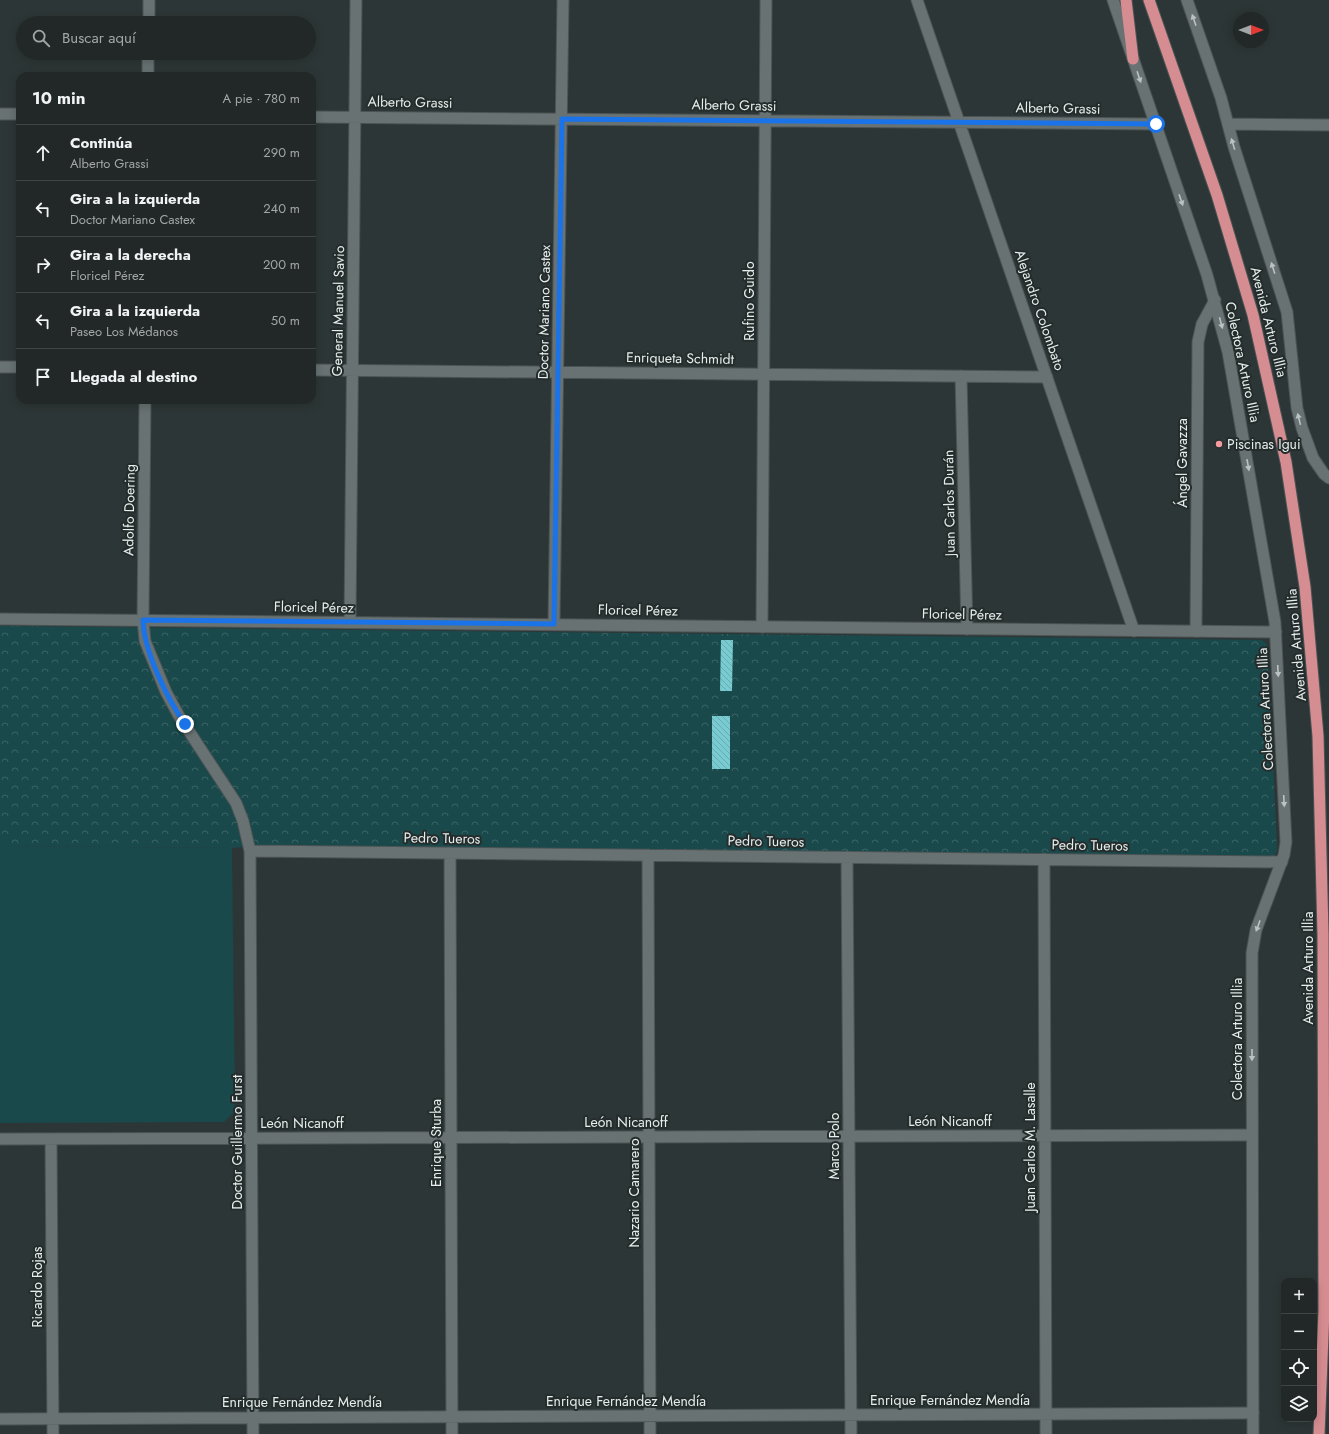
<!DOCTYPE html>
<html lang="es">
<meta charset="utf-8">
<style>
body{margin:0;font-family:Jost,sans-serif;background:#2a3030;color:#f1f3f6}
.controls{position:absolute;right:12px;bottom:12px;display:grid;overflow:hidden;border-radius:8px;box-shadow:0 2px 10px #0003}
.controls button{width:36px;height:36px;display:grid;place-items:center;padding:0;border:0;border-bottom:1px solid #3f4445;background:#222828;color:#f1f3f6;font:20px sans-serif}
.compass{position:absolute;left:1233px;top:12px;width:36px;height:36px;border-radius:50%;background:#222828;box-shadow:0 2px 10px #0003;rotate:90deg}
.stop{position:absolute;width:12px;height:12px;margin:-9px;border:3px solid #1a73e8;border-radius:50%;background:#fff}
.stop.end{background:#1a73e8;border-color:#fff;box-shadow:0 1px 4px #0008}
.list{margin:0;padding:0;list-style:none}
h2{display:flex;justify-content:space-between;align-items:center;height:52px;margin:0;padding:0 16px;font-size:17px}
h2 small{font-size:13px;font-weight:400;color:#a2a6a8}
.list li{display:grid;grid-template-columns:26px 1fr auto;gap:12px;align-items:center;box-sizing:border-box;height:56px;padding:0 16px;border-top:1px solid #3f4445}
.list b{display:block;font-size:15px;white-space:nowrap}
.list p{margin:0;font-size:13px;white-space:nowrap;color:#a2a6a8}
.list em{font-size:13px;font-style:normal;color:#a2a6a8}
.icon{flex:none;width:22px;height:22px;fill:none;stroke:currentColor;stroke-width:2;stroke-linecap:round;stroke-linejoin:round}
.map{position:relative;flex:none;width:1329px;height:1434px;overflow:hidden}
.search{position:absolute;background:#222828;box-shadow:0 2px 10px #0003;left:16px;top:16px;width:300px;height:44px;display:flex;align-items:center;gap:10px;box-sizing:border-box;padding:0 14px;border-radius:22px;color:#a2a6a8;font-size:15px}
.panel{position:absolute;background:#222828;box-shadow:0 2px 10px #0003;left:16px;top:72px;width:300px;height:332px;border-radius:12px}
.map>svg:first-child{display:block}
</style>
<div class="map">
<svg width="1329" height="1434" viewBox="0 0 1329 1434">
<defs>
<pattern id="park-crowns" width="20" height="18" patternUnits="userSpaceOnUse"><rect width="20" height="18" fill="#1a494c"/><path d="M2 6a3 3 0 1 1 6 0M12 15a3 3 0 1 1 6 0" fill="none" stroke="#3b6466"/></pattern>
<pattern id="building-back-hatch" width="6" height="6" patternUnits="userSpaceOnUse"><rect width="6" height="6" fill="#78cbd1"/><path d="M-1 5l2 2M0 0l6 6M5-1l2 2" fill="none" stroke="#6baaae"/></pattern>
</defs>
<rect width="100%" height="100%" fill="#2d3636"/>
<path fill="url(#park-crowns)" d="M 0,626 L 1262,640 L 1268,646 L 1277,851 L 1274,856 L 1267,857 L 264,845 L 231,848 L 0,846 Z"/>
<path fill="#1a494c" d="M 0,846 L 232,848 L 235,1111 L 224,1122 L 0,1123 Z"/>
<path fill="url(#building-back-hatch)" d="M 721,640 L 733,640 L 732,691 L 720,691 Z
M 712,716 L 730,716 L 730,769 L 712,769 Z"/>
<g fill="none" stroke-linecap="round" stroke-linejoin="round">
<g stroke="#4c5354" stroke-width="13">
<path id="minor" d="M 917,0 L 1134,631
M 1187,0 L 1221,98 L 1234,147 L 1287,312 L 1297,408 L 1302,428 L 1313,458 L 1324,474 L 1329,478
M 149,23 L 149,0
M 148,76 L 148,53
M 0,114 L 20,114
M 312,117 L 1156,124
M 1228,124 L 1329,125
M 0,367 L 20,367
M 312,370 L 1047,377
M 961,376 L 967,629
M 145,400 L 143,620 L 145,641 L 166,692 L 179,716 L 236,803 L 243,821 L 250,851 L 253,1434
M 350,622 L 356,0
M 554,624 L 563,0
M 762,627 L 766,0
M 1196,631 L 1198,342 L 1202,324 L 1215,300
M 250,851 L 1282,862
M 450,853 L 452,1434
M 648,855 L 650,1434
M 847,857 L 851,1434
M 1044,859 L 1046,1434
M 0,1139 L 1252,1135
M 51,1139 L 53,1434
M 0,1419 L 1253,1413"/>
</g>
<g stroke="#4c5354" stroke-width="13">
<path id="tertiary" d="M 1113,0 L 1207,275 L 1228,352 L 1275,622 L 1286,842 L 1284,855 L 1256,930 L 1252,953 L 1253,1434
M 0,619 L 1276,632"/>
</g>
<g stroke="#4c5354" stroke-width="13">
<path id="trunk" d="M 1126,0 L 1133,59
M 1149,0 L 1217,195 L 1253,315 L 1286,462 L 1305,587 L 1318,736 L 1323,934 L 1324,1310 L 1319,1434"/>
</g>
<use href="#minor" stroke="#687272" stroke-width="11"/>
<use href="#tertiary" stroke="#687272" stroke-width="11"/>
<use href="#trunk" stroke="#d68d91" stroke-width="11"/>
</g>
<defs><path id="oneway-solid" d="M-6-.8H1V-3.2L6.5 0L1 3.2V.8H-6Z"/></defs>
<g fill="#bbc2c2">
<use href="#oneway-solid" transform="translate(1194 20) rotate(-109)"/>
<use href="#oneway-solid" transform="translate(1139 77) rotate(71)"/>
<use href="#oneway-solid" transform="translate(1233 144) rotate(-107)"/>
<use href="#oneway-solid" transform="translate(1181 200) rotate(71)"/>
<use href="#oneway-solid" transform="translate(1273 268) rotate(-108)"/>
<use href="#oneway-solid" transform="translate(1221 323) rotate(75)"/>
<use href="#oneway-solid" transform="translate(1299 419) rotate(-104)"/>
<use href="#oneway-solid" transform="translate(1248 465) rotate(80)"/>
<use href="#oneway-solid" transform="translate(1278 671) rotate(87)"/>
<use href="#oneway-solid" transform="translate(1284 801) rotate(87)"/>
<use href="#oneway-solid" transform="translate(1258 926) rotate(110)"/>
<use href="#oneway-solid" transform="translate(1252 1055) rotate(90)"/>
</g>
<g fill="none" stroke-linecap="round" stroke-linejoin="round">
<path stroke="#1a73e8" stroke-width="5" d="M 185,724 C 167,698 144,652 143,620 L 554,624 L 562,119 L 1156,124"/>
</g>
<circle fill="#f49b9f" stroke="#242c2c" stroke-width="1.5" cx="1219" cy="444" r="4"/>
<g text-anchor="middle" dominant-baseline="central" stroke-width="4" stroke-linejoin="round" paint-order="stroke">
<g font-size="14" fill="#e7eded" stroke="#242c2c">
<text transform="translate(410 102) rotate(1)">Alberto Grassi</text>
<text transform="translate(734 105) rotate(1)">Alberto Grassi</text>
<text transform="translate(1058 108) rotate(1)">Alberto Grassi</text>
<text transform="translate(749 301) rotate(-90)">Rufino Guido</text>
<text transform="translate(1040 310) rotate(71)">Alejandro Colombato</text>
<text transform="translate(338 311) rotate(-89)">General Manuel Savio</text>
<text transform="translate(544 312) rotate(-89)">Doctor Mariano Castex</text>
<text transform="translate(1269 322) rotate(76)">Avenida Arturo Illia</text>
<text transform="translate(680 358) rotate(1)">Enriqueta Schmidt</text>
<text transform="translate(1243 362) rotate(78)">Colectora Arturo Illia</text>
<text transform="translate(1182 463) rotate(-90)">Ángel Gavazza</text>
<text transform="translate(949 503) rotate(-91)">Juan Carlos Durán</text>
<text transform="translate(129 510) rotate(-89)">Adolfo Doering</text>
<text transform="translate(314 607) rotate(1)">Floricel Pérez</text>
<text transform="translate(638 610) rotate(1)">Floricel Pérez</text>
<text transform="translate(962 614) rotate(1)">Floricel Pérez</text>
<text transform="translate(1296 645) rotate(-95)">Avenida Arturo Illia</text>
<text transform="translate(1265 709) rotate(-93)">Colectora Arturo Illia</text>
<text transform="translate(442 838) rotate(1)">Pedro Tueros</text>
<text transform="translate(766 841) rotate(1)">Pedro Tueros</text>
<text transform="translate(1090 845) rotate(1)">Pedro Tueros</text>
<text transform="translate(1308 968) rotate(-90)">Avenida Arturo Illia</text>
<text transform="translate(1237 1039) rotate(-90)">Colectora Arturo Illia</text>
<text x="950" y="1121">León Nicanoff</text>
<text x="626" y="1122">León Nicanoff</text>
<text x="302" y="1123">León Nicanoff</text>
<text transform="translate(237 1142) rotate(-90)">Doctor Guillermo Furst</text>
<text transform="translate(436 1143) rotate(-90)">Enrique Sturba</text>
<text transform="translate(834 1146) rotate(-90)">Marco Polo</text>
<text transform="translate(1030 1147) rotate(-90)">Juan Carlos M. Lasalle</text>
<text transform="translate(634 1193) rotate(-90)">Nazario Camarero</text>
<text transform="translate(37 1287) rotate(-90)">Ricardo Rojas</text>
<text x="950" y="1400">Enrique Fernández Mendía</text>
<text x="626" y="1401">Enrique Fernández Mendía</text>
<text x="302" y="1402">Enrique Fernández Mendía</text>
</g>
<g font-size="14" fill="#e7eded" stroke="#242c2c" text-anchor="start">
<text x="1227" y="444">Piscinas Igui</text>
</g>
</g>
</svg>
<div class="controls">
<button>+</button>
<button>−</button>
<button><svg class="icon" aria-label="locate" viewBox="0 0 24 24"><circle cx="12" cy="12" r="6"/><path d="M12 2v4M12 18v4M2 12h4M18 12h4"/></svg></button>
<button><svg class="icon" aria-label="layers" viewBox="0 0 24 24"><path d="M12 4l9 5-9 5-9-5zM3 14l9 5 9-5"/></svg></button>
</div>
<svg class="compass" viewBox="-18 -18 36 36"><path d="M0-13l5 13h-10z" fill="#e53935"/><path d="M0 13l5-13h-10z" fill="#a2a6a8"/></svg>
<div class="stop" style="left:1156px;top:124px"></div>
<div class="stop end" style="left:185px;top:724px"></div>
<div class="search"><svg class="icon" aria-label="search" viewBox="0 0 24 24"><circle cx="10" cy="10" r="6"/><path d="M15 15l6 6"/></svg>Buscar aquí</div>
<section class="panel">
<h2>10 min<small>A pie · 780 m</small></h2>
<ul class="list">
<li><svg class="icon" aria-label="ahead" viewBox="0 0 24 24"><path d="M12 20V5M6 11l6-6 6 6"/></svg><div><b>Continúa</b><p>Alberto Grassi</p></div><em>290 m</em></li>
<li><svg class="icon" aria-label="left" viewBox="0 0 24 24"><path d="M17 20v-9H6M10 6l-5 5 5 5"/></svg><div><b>Gira a la izquierda</b><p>Doctor Mariano Castex</p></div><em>240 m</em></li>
<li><svg class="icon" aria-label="right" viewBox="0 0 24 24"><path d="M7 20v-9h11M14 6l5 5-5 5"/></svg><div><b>Gira a la derecha</b><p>Floricel Pérez</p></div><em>200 m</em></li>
<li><svg class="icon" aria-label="left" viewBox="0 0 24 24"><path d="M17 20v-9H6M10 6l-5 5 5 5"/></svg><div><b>Gira a la izquierda</b><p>Paseo Los Médanos</p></div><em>50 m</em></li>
<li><svg class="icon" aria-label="arrive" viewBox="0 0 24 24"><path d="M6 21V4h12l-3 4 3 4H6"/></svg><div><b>Llegada al destino</b></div></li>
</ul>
</section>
</div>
